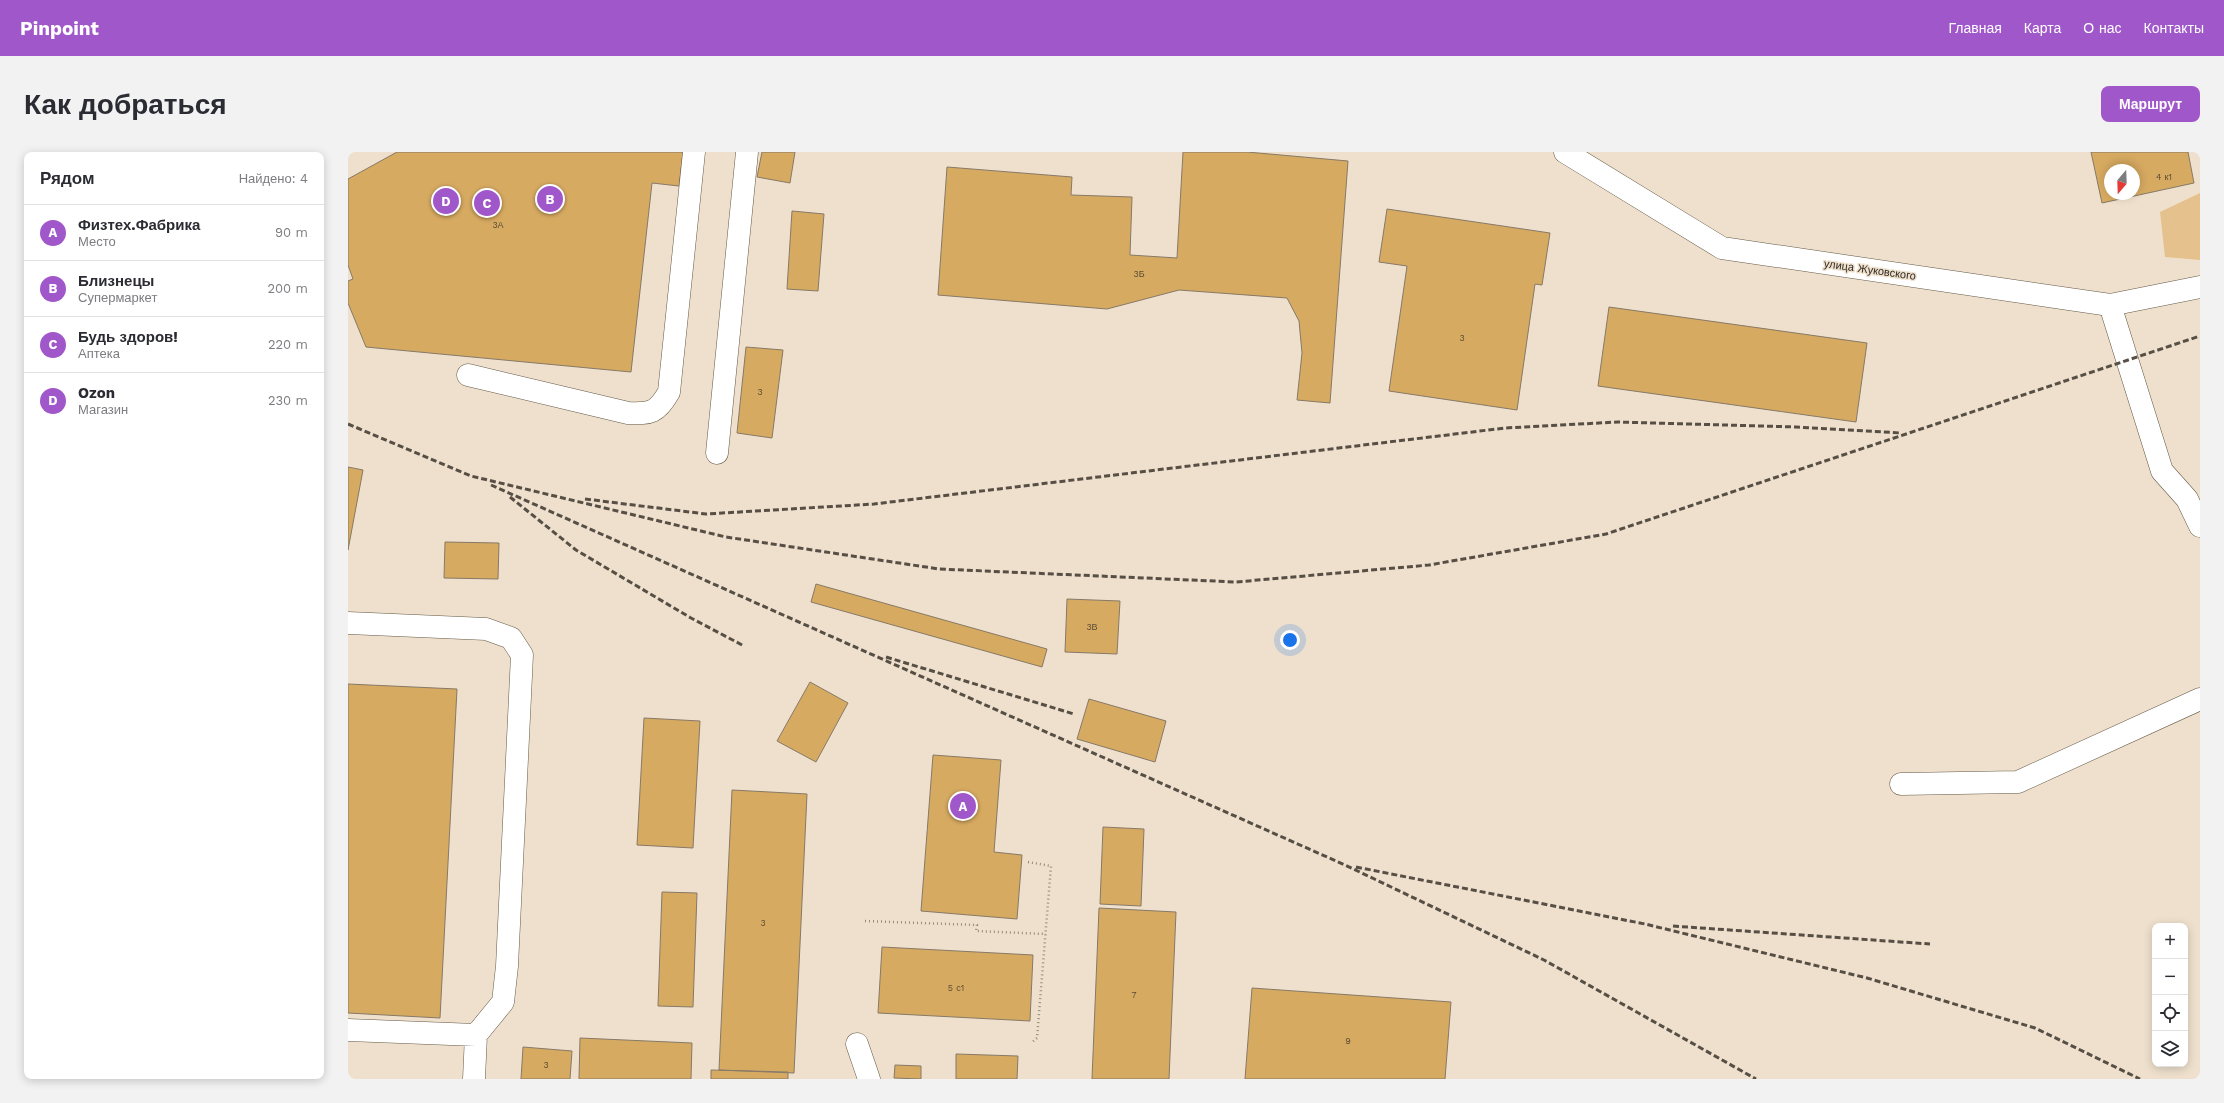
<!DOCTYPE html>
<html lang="ru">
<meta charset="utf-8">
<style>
body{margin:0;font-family:"Work Sans",sans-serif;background:#f2f2f3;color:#2b2b33}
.controls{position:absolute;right:12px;bottom:12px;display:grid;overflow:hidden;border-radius:8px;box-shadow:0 2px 10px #0003}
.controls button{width:36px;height:36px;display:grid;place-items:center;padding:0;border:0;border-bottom:1px solid #e1e1e2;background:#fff;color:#2b2b33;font:20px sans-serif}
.compass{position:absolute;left:1756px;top:12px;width:36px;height:36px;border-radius:50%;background:#fff;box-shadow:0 2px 10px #0003;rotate:199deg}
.you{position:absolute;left:942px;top:488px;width:14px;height:14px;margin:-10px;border:3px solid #fff;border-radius:50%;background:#1a73e8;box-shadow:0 0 0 6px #1a73e833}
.badge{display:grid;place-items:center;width:26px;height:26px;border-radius:50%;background:#a057ca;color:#fff;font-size:13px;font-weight:700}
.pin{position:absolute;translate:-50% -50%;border:2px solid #fff;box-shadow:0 1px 4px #0006}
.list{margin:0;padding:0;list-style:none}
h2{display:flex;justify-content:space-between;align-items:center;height:52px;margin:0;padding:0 16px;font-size:17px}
h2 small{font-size:13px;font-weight:400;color:#7c7c81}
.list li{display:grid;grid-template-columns:26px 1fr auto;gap:12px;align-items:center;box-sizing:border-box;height:56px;padding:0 16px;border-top:1px solid #e1e1e2}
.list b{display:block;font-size:15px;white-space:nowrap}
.list p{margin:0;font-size:13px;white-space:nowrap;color:#7c7c81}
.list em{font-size:13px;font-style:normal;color:#7c7c81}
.icon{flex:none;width:22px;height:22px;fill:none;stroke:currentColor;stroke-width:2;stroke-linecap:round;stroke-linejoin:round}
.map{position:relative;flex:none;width:1852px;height:927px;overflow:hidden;border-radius:8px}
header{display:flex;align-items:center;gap:24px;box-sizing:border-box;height:56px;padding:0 20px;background:#a057ca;color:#fff}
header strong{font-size:19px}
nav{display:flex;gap:22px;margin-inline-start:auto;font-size:14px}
.intro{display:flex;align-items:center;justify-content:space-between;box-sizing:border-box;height:96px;padding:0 24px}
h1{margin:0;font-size:28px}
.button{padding:10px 18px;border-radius:8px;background:#a057ca;color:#fff;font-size:14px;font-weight:700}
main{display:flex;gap:24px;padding:0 24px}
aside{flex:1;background:#fff;border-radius:8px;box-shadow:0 2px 10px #0003}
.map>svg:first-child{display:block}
</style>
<header>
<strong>Pinpoint</strong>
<nav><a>Главная</a><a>Карта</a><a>О нас</a><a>Контакты</a></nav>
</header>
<div class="intro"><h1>Как добраться</h1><a class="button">Маршрут</a></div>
<main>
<aside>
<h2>Рядом<small>Найдено: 4</small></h2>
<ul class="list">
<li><span class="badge">A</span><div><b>Физтех.Фабрика</b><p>Место</p></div><em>90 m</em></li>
<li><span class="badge">B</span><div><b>Близнецы</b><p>Супермаркет</p></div><em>200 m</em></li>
<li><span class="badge">C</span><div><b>Будь здоров!</b><p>Аптека</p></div><em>220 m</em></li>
<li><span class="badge">D</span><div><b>Ozon</b><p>Магазин</p></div><em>230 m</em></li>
</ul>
</aside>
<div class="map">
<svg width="1852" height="927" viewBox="0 0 1852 927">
<rect width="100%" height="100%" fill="#eee0cc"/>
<path fill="#e5c28d" d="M 1852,41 L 1852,108 L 1817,105 L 1812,60 Z"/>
<path fill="#d7aa61" stroke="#867967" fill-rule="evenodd" d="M 49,0 L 335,0 L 331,34 L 304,31 L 283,220 L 18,195 L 0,151 L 0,129 L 5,127 L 0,113 L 0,27 Z
M 414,0 L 447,0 L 442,31 L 409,25 Z
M 835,0 L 899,0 L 1000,9 L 982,251 L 949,248 L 954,201 L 951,169 L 939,146 L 831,138 L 759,157 L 590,143 L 599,15 L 724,25 L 723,43 L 784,45 L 782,103 L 829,106 Z
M 1743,0 L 1840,0 L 1846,31 L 1754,51 ZM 1762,18 L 1786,18 L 1786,42 L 1762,42 Z
M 1039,57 L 1202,81 L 1194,133 L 1187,132 L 1169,258 L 1041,239 L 1059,114 L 1031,110 Z
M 444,59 L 476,62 L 470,139 L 439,137 Z
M 1261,155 L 1519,191 L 1508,270 L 1250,234 Z
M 398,195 L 435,198 L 424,286 L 389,281 Z
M 0,315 L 15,318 L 0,398 Z
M 97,390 L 151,391 L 150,427 L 96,426 Z
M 468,432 L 699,497 L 694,515 L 463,450 Z
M 719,447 L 772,449 L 769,502 L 717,500 Z
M 462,530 L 500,551 L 468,610 L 429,589 Z
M 0,532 L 109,537 L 92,866 L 0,861 Z
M 741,547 L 818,569 L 807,610 L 729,587 Z
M 296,566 L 352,569 L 345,696 L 289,693 Z
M 585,603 L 653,608 L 646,700 L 674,703 L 669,767 L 573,759 Z
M 384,638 L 459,642 L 446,921 L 371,918 Z
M 755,675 L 796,677 L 793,754 L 752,752 Z
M 314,740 L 349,741 L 345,855 L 310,854 Z
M 751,756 L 828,760 L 821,927 L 744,927 Z
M 534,795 L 685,803 L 682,869 L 530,861 Z
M 904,836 L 1103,850 L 1097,927 L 897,927 Z
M 232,886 L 344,891 L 343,927 L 231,927 Z
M 175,895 L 224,899 L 222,927 L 173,927 Z
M 608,902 L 670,904 L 669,927 L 608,927 Z
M 547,913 L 573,914 L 573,927 L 546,926 Z
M 363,918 L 440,920 L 440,927 L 363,927 Z"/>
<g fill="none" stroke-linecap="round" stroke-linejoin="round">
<g stroke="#645947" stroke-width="23">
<path id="minor" d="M 1217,0 L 1374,96 L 1762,153 L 1852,135
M 1762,153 L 1814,319 L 1839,347 L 1852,374
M 120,223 L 280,261 C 303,262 309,261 321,240 L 346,0
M 369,301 L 399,0
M 0,471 L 138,477 L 163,486 L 174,503 L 159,814 L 155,850 L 128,883
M 1553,632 L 1670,630 L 1852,547
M 0,878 L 128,883 L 126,927
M 509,892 L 521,927"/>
</g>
<path stroke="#958b7c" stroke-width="2.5" stroke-dasharray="1 3" stroke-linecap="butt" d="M 680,710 L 703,714 L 689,886 L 683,891
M 517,769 L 629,773 L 628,779 L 698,782"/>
<use href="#minor" stroke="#fff" stroke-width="22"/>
<path stroke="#574f45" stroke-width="3" stroke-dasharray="6 3" stroke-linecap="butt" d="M 0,272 L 123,324 L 378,385 L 591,417 L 888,430 L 1081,413 L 1258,382 L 1852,184
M 143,333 L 997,713 L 1196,808 L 1408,927
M 162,345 L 228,398 L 343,466 L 396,494
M 237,347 L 358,362 L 526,352 L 1157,276 L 1270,270 L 1448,275 L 1553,281
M 538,505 L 726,562
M 1008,715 L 1297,772 L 1519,826 L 1687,876 L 1792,927
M 1325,774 L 1582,792"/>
</g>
<g text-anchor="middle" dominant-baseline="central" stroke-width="3" stroke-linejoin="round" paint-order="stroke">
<g font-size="9" fill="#5c4c34">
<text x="1816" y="25">4 к1</text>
<text x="150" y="73">3А</text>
<text x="791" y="122">3Б</text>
<text x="1114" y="186">3</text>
<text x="412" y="240">3</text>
<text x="744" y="475">3В</text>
<text x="415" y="771">3</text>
<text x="608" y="836">5 с1</text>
<text x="786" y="843">7</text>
<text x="1000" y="889">9</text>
<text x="198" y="913">3</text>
</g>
<g font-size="11" fill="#332d25" stroke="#eee0cc">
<text transform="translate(1522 118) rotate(8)">улица Жуковского</text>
</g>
</g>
</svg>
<div class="controls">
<button>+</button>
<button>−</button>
<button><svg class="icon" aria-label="locate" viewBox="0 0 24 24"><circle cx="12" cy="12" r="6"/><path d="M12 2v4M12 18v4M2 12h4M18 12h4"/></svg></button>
<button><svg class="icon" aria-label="layers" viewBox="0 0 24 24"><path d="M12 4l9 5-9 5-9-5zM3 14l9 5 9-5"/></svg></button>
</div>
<svg class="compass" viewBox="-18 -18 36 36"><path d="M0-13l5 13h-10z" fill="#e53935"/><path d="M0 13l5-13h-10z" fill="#7c7c81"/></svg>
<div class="you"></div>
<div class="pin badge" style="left:615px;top:654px">A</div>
<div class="pin badge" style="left:202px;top:47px">B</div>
<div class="pin badge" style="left:139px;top:51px">C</div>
<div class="pin badge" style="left:98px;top:49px">D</div>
</div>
</main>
